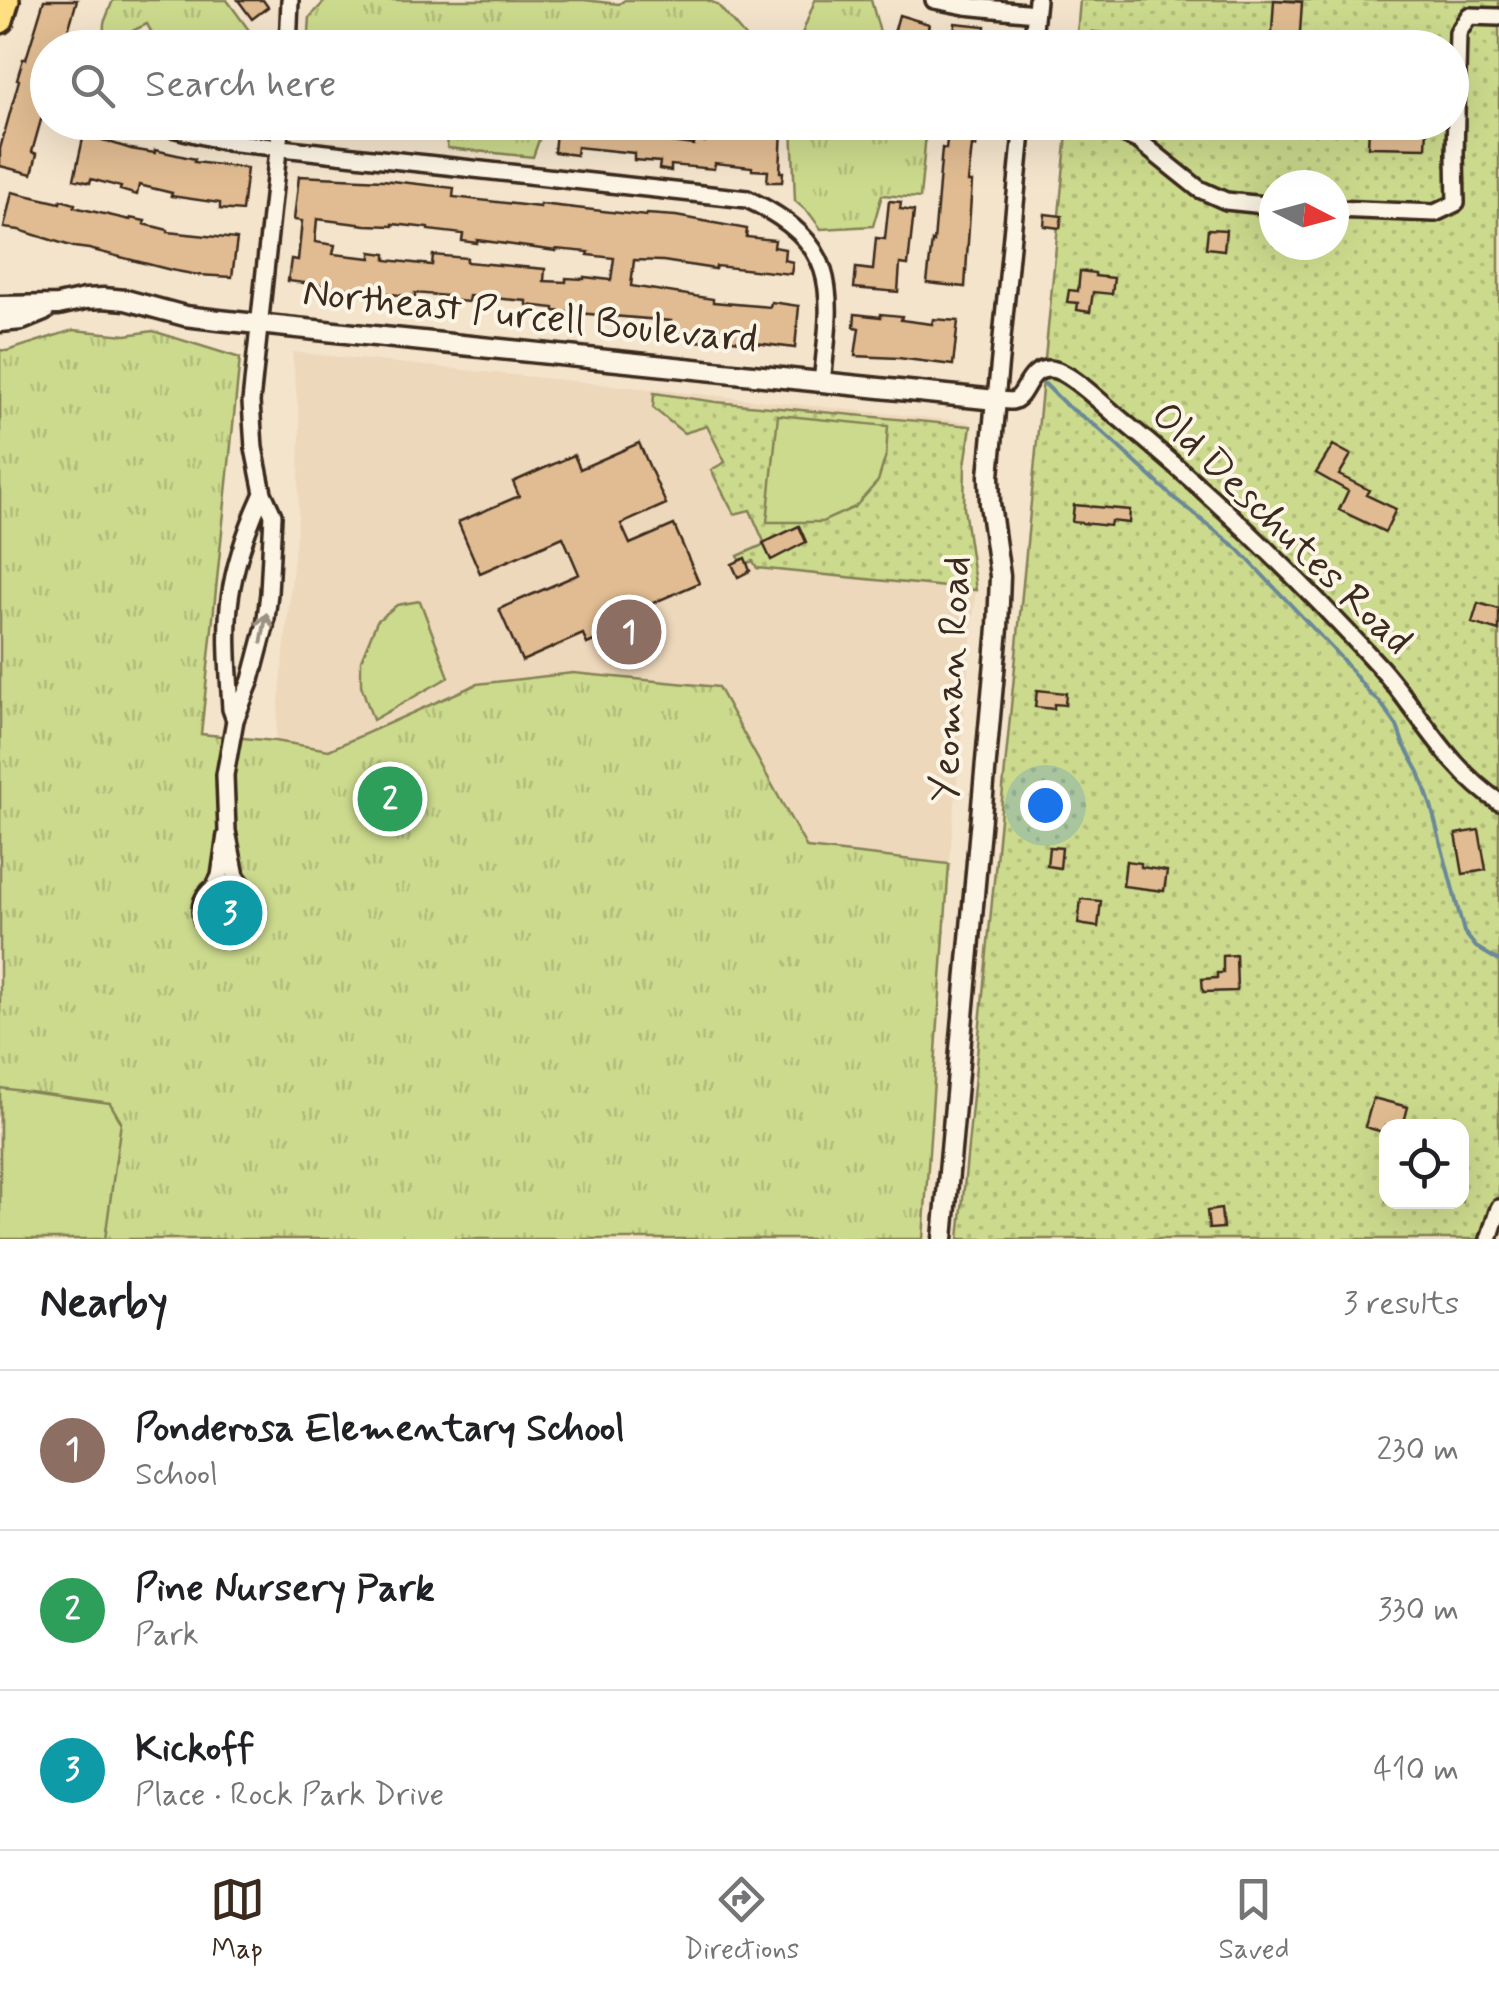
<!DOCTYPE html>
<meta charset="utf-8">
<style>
body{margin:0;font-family:Mynerve,sans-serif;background:#f6f6f6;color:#202124}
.controls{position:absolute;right:30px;bottom:30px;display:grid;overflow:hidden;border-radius:20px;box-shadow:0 10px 40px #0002}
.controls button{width:90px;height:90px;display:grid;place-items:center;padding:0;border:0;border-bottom:2px solid #e0e0e0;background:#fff;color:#202124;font:50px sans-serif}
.compass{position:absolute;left:1259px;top:170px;width:90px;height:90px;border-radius:50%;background:#fff;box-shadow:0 10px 40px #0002;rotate:96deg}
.you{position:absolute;left:1045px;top:805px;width:35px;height:35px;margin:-25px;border:8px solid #fff;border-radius:50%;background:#1a73e8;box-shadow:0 0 0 15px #1a73e833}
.badge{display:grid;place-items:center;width:65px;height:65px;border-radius:50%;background:#3b2a1e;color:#fff;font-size:32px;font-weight:700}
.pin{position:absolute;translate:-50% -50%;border:5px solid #fff;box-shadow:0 2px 10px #0006}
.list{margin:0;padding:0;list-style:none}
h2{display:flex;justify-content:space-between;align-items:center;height:130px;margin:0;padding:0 40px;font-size:42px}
h2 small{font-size:32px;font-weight:400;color:#757577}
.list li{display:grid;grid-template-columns:65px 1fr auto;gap:30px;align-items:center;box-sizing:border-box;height:160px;padding:0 40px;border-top:2px solid #e0e0e0}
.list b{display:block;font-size:38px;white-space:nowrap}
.list p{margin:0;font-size:32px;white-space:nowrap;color:#757577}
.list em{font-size:32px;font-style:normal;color:#757577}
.icon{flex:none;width:55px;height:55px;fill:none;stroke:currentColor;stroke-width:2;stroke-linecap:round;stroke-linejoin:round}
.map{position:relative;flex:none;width:1499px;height:1239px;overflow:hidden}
.search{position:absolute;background:#fff;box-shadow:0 10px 40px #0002;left:30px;right:30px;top:30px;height:110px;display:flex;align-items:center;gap:25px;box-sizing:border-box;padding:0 35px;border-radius:55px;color:#757577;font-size:38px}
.sheet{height:610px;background:#fff}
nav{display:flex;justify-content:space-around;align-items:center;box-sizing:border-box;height:140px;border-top:2px solid #e0e0e0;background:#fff;font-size:28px;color:#757577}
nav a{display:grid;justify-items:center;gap:5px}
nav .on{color:#3b2a1e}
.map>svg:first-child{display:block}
</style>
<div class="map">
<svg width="1499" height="1239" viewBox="0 0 1499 1239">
<defs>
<pattern id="grass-dots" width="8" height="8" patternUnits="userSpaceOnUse" patternTransform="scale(2.5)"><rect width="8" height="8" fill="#ccda8d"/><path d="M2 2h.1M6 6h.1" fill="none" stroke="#b0bb79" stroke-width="1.8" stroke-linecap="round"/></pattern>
<pattern id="park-tufts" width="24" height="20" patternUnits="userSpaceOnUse" patternTransform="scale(2.5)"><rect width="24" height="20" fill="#ccda8d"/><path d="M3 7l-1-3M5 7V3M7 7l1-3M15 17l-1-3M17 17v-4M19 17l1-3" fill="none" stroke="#b0bb79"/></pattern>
</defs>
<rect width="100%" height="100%" fill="#f4e4cc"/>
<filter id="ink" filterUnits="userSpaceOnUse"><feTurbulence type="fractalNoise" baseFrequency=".01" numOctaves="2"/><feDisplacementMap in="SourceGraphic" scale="20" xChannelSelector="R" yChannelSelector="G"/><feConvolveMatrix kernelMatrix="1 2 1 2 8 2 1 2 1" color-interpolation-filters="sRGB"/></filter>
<g filter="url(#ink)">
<path fill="#eed8bb" d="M 292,352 L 970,422 L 965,465 L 964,508 L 976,590 L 949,864 L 807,848 L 717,687 L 477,684 L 329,750 L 275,741 L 298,517 L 300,427 Z"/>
<path fill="url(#grass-dots)" stroke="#848256" stroke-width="2.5" fill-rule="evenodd" d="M 1080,0 L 1499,0 L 1499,1239 L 959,1239 L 1068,123 L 1452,122 L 1452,48 L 1076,47 ZM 1274,185 L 1334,185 L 1334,245 L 1274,245 ZM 1386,1126 L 1462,1126 L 1462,1202 L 1386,1202 Z
M 654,393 L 716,402 L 971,426 L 965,465 L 964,508 L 976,590 L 757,568 L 753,561 L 742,565 L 738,556 L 765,544 L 750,510 L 734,514 L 711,470 L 725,462 L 707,426 L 684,433 L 653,408 Z"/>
<path fill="url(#park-tufts)" stroke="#848256" stroke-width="2.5" d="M 113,0 L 227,0 L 251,33 L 271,42 L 270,47 L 159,47 L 147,24 L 103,45 L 104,23 Z
M 326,0 L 584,0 L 619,4 L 625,0 L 707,0 L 717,4 L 753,46 L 790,47 L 308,47 L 310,17 Z
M 815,0 L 871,0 L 884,47 L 797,47 Z
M 441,123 L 441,122 L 545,123 L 533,157 L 448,148 Z
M 792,123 L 927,123 L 920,198 L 882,195 L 873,226 L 821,229 L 810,214 L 795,201 Z
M 73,330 L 126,335 L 153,331 L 240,358 L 201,734 L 275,741 L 329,750 L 477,684 L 573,673 L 718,687 L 807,848 L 949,864 L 923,1239 L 0,1239 L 0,350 L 7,351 Z"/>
<path fill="#ccda8d" stroke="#848256" stroke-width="2.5" d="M 778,415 L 888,426 L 886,455 L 878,481 L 855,507 L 822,522 L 767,522 Z
M 420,601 L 449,677 L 373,720 L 361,685 L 361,660 L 377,621 L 397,605 Z
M 0,1088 L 110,1103 L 121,1122 L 105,1239 L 0,1239 Z"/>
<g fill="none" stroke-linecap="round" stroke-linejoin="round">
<path stroke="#6a8998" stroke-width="4" d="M 1045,384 L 1066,405 L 1097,427 L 1173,497 L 1238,549 L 1342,659 L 1370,694 L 1380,702 L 1397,726 L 1403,743 L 1419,772 L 1431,806 L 1464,932 L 1476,947 L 1499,961"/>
</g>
<path fill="#e1bc92" stroke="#3b2a1e" stroke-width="2.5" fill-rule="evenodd" d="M 44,0 L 77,0 L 63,48 L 48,48 L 48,95 L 32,152 L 37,154 L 32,174 L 0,166 L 0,149 L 19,80 L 17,79 L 23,59 L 26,59 Z
M 238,0 L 263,0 L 268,7 L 252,19 Z
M 1274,0 L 1302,2 L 1299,48 L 1271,48 Z
M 899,15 L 929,24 L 924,42 L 894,33 Z
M 955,23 L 985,26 L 983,47 L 953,44 Z
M 1093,32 L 1128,36 L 1126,48 L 1091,48 Z
M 395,122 L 426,122 L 425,133 L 394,130 Z
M 557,122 L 631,122 L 631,125 L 647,126 L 646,135 L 655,135 L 655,140 L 694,145 L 694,141 L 705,142 L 706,134 L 754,137 L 754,122 L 771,122 L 771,128 L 782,128 L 780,172 L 783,172 L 782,182 L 767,182 L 768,171 L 752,170 L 752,167 L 715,163 L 714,169 L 671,165 L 671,171 L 659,169 L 660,162 L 634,160 L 634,153 L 577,147 L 576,155 L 554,152 Z
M 949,122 L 979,122 L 976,147 L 972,146 L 968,182 L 972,182 L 965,287 L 927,283 L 932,241 L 934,242 L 942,148 L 946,149 Z
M 1369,127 L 1427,127 L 1426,148 L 1368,147 Z
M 84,134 L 131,149 L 155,153 L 155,150 L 195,159 L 194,162 L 247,168 L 242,211 L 220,209 L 220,203 L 171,196 L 172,193 L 139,185 L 137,195 L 120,190 L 121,187 L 91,179 L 90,183 L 74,179 Z
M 299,176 L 383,180 L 454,188 L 453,197 L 540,207 L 540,204 L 646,216 L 647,214 L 676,216 L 747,229 L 746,237 L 775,240 L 774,247 L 785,249 L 784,260 L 793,262 L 791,274 L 716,266 L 715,269 L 663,261 L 634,260 L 631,286 L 713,299 L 713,302 L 770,307 L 771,302 L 799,306 L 795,348 L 709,337 L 708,342 L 694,341 L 695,337 L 670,334 L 671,321 L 554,311 L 554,308 L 527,305 L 527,301 L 469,296 L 468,302 L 447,300 L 448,296 L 415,293 L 415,297 L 288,281 L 291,259 L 298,260 L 302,221 L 294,220 ZM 317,219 L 366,225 L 393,226 L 393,224 L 428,228 L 428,230 L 463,234 L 462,241 L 477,243 L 477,240 L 556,251 L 556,249 L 589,252 L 588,255 L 614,258 L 611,280 L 584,277 L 584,279 L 566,278 L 566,282 L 544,281 L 545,269 L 466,262 L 467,258 L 433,255 L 432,265 L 386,260 L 386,254 L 371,252 L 371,258 L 333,254 L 335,245 L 315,242 Z
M 12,192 L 60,203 L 61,200 L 75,204 L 74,207 L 130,220 L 130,218 L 145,221 L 144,224 L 168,230 L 168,232 L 237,239 L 232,277 L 198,275 L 171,270 L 89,249 L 74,247 L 19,230 L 4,228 Z
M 889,201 L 901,202 L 900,209 L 914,211 L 908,265 L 900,264 L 898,292 L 854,288 L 856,268 L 873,270 L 876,238 L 885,239 Z
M 1045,214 L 1062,216 L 1060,228 L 1044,226 Z
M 1208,229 L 1226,230 L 1224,250 L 1206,248 Z
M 1080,271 L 1095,273 L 1095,276 L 1114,278 L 1112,294 L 1093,292 L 1090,312 L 1077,310 L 1078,303 L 1067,302 L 1069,290 L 1078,291 Z
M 855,314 L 881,317 L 881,314 L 902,316 L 901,320 L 932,324 L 933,319 L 958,321 L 953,365 L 898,358 L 855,356 L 859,328 L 854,327 Z
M 639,443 L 666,504 L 621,524 L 630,544 L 674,525 L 699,583 L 639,609 L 644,619 L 587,644 L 583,634 L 522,661 L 499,609 L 579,574 L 563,537 L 480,573 L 458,522 L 519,496 L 513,482 L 574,455 L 580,469 Z
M 1333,445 L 1351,455 L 1339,475 L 1369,490 L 1366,495 L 1396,509 L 1385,532 L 1339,510 L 1348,491 L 1316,473 Z
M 1074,505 L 1130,510 L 1129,523 L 1111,521 L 1110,526 L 1072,522 Z
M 799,526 L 806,542 L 771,560 L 763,543 Z
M 745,558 L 750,571 L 738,577 L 732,564 Z
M 1478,603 L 1499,609 L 1499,631 L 1472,623 Z
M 1037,690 L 1066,693 L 1065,705 L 1054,704 L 1054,709 L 1035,707 Z
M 1479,830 L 1486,870 L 1463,874 L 1456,834 Z
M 1049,847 L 1062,848 L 1060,868 L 1047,866 Z
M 1126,861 L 1141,863 L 1141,867 L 1167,871 L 1164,891 L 1123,886 Z
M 1081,899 L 1101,901 L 1098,927 L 1078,924 Z
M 1236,955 L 1237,991 L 1203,992 L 1202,979 L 1217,978 L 1217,973 L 1223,973 L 1223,956 Z
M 1373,1098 L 1408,1107 L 1403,1126 L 1386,1126 L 1386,1133 L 1365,1127 Z
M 1221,1209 L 1223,1228 L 1209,1229 L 1207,1211 Z"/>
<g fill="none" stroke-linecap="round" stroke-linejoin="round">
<g stroke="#3b2a1e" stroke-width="22">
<path id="minor" d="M 934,0 L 965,6 L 1035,13
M 288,48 L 290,0
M 1032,48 L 1037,0
M 149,122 L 227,142 L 747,199 C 842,244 832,291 822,382
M 1023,122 L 996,400 C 1002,400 1007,401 1012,401 C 1027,398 1026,368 1050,369 C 1069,370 1103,405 1118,417 C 1211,493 1297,576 1378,665 C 1418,709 1448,769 1499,802
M 1059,122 L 1112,129 L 1139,141 L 1199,189 L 1226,201 L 1274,206
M 1334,209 L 1435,213 L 1456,203 L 1455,154 L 1458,33 L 1469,16 L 1499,17
M 235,720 L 231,709 C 229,672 225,634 230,598 C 235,562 248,526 263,493
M201 911a28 28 0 1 1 56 0a28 28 0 1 1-56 0Z
M 244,887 L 236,876 L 227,831 L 225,775 L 235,720 L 251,680 L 265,627 L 269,593 L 273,515 L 263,493 L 254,448 L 251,402 L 281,122
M 214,888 L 220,876 L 226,835
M 1489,1239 L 1499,1208"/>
</g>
<g stroke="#3b2a1e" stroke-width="25">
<path id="tertiary" d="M 0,306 L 58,305 L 85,299 L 103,298 L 126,300 L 185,316 L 219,320 L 996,400 L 989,476 L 990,504 L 1000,576 L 998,628 L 943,1239
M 0,322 L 22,320 L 44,311"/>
</g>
<g stroke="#3b2a1e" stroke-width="32">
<path id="trunk" d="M 0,20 L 6,0"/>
</g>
<use href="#minor" stroke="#fcf5e5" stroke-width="15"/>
<use href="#tertiary" stroke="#fcf5e5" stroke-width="18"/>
<use href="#trunk" stroke="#ffdf80" stroke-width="25"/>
</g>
<defs><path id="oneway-shaft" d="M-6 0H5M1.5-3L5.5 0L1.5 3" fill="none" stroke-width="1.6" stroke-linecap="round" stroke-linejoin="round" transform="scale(2.5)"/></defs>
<use stroke="#9c9082" href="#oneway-shaft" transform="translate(264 628) rotate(-80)"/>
</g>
<g text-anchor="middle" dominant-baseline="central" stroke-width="8" stroke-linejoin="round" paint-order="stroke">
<g font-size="40" fill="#3b2a1e" stroke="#fcf5e5">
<text transform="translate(530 317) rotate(6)">Northeast Purcell Boulevard</text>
<text transform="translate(1281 529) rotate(44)">Old Deschutes Road</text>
<text transform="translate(952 679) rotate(-87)">Yeoman Road</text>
</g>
</g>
</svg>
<div class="controls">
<button><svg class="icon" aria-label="locate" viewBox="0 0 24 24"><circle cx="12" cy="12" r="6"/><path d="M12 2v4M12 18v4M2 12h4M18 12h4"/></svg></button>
</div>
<svg class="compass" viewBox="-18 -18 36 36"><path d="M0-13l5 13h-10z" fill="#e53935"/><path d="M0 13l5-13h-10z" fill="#757577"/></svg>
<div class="you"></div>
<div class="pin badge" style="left:629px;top:632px;background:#8d6e63">1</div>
<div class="pin badge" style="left:390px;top:799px;background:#2e9e5b">2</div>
<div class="pin badge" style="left:230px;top:913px;background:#0f9aa8">3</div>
<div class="search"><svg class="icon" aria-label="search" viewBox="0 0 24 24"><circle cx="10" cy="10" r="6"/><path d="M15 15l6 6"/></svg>Search here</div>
</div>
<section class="sheet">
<h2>Nearby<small>3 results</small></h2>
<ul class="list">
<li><span class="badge" style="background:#8d6e63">1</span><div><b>Ponderosa Elementary School</b><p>School</p></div><em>230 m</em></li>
<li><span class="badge" style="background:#2e9e5b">2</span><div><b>Pine Nursery Park</b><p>Park</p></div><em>330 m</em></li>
<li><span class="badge" style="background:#0f9aa8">3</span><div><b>Kickoff</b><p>Place · Rock Park Drive</p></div><em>410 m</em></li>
</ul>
</section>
<nav>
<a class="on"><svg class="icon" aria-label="map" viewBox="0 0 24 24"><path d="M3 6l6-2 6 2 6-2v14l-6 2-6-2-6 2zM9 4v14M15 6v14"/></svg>Map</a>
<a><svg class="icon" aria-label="directions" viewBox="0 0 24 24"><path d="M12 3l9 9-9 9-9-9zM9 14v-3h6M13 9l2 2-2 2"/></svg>Directions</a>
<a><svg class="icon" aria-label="saved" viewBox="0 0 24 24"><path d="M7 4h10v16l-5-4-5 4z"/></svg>Saved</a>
</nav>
